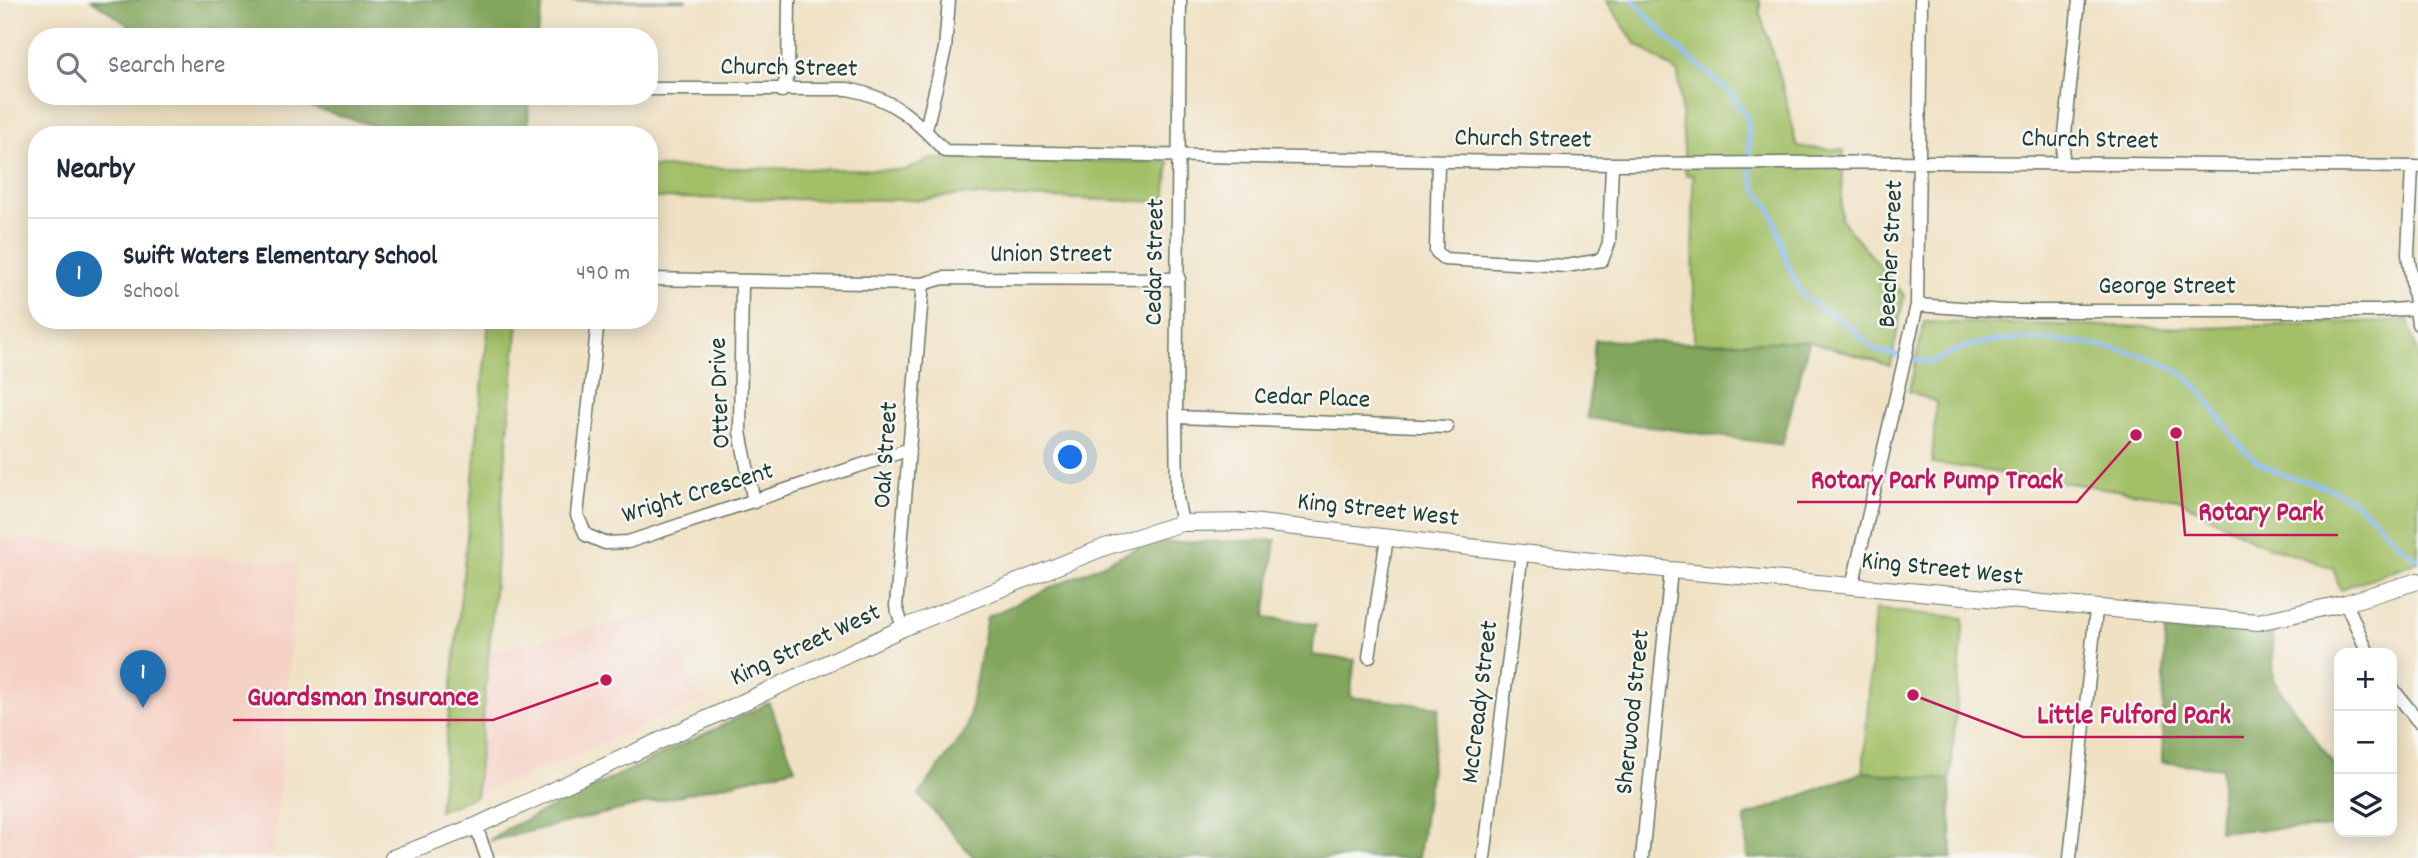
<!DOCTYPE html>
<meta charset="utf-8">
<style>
body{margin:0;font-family:Dekko,sans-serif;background:#f6f6f7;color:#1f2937}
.controls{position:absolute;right:21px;bottom:21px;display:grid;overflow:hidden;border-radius:14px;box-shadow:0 4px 18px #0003}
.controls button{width:63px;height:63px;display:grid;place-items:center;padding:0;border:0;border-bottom:2px solid #e0e1e3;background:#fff;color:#1f2937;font:35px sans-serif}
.you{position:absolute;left:1071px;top:458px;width:24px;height:24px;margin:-18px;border:5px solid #fff;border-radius:50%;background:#1a73e8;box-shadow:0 0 0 10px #1a73e833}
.badge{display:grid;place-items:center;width:46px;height:46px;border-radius:50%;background:#1f6fb2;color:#fff;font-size:23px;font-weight:700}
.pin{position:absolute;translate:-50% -58px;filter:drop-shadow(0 2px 4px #0008)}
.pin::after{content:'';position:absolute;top:37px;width:24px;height:21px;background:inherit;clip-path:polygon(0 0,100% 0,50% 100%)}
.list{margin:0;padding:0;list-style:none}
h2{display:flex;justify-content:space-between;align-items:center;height:91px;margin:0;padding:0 28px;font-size:30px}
h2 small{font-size:23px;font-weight:400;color:#747a83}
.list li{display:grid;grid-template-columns:46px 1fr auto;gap:21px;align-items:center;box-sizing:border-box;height:112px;padding:0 28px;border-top:2px solid #e0e1e3}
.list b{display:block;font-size:26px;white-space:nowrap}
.list p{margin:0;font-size:23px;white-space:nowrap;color:#747a83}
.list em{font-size:23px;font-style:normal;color:#747a83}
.icon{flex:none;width:38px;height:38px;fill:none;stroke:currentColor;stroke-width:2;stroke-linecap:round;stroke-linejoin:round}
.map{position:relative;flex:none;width:2418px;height:858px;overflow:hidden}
.search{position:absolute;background:#fff;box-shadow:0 4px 18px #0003;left:28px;top:28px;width:630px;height:77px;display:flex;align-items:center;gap:18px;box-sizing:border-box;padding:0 24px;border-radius:28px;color:#747a83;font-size:26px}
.panel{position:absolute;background:#fff;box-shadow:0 4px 18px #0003;left:28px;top:126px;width:630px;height:203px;border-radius:28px}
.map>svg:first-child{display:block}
</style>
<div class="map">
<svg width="2418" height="858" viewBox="0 0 2418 858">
<rect width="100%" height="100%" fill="#f6f6f2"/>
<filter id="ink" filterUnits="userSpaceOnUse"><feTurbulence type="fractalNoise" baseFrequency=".0143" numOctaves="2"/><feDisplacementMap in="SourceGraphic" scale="14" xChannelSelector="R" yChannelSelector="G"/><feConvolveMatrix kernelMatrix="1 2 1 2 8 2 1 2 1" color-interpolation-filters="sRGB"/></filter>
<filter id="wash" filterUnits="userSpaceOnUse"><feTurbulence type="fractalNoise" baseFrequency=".00686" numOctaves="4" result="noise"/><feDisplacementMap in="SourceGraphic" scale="28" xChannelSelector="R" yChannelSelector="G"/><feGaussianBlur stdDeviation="1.57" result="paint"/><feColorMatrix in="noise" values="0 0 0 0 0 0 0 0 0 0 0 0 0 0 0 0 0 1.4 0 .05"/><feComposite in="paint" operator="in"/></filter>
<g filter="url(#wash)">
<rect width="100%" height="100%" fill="#f0e1c3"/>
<path fill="#f6d1c5" d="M 0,537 L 297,564 L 274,852 L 252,858 L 0,858 Z
M 663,612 L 701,702 L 476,796 L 490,652 Z"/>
<path fill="#a3c068" stroke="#617e4e" stroke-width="2" d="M 1606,0 L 1760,0 L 1760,14 L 1779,72 L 1797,147 L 1844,150 L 1841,219 L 1904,295 L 1891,366 L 1809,341 L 1694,343 L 1693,175 L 1686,175 L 1678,73 L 1635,43 Z
M 930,159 L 1169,162 L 1165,202 L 957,195 L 919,200 L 649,198 L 649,167 L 906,170 Z
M 489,320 L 518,320 L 476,796 L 439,811 Z
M 2408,320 L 2418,356 L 2418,562 L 2340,589 L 2333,568 L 2256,542 L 2178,499 L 1932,463 L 1936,402 L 1909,391 L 1924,322 L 2201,328 Z
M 1875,609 L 1964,618 L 1950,780 L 1863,772 Z"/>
<path fill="#82a65c" stroke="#507248" stroke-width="2" d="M 92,0 L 687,0 L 544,1 L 537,37 L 145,37 Z
M 274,96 L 528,96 L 529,135 L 405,135 Z
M 1595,340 L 1694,343 L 1809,341 L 1782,445 L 1587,418 Z
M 1276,540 L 1265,617 L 1316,624 L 1312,655 L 1355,660 L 1350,697 L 1439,707 L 1419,858 L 974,858 L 919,795 L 967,728 L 987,617 L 1149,543 Z
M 2165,631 L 2272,631 L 2274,681 L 2339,772 L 2339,827 L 2219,831 L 2222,768 L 2162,762 Z
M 769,703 L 795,768 L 489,841 L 506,829 Z
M 1863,772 L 1950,780 L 1952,858 L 1747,858 L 1745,817 Z"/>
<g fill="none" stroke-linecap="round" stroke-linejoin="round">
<path stroke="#89baf5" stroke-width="4.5" d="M 1633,0 L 1673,44 L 1732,94 L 1742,110 L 1748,120 L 1750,170 L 1756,189 L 1771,209 L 1787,262 L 1802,295 L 1851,328 L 1875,350 L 1931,363 C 1949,353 1966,345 1986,342 C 2036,334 2152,345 2190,380 C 2217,405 2228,440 2257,461 C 2285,481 2323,481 2351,499 C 2376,516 2395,545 2418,559"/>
</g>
</g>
<g filter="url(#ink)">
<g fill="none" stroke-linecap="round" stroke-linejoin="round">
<g stroke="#687666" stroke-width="15">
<path id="minor" d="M 1180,0 L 1176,417 L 1177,498 L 1182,523
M 649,89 L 848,89 C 893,98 915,119 945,151 L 1612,164 L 1935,162 L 2418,167
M 782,91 L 788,74 L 789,0
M 926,129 L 945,49 L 949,0
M 1438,162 L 1436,251 L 1444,259 L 1566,266 L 1602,260 L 1609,243 L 1612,164
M 2062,163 L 2079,0
M 2412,167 L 2408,254 L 2418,324
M 649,279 L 923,284 L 943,278 L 1179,279
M 742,282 L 740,432 L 754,502
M 1917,305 L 2004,311 L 2378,311 L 2418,308
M 598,320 L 577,515 L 586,535 L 605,543 L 628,542 L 910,449
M 1176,417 L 1447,427
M 1852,587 L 1917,305 L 1921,0
M 2346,603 L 2368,653
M 903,628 L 896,606 L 923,284
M 1369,657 L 1387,537
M 2392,688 L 2418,721
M 476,826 L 487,858
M 1484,858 L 1522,552
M 1642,858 L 1671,570
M 2070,858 L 2096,610"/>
</g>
<g stroke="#687666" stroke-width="18">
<path id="major" d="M 393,858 L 476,826 L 903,628 L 1105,547 L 1182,523 L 1251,522 L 1671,570 L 2258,622 L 2346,603 L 2418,581"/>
</g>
<use href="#minor" stroke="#fff" stroke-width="12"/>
<use href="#major" stroke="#fff" stroke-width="16"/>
</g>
</g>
<g text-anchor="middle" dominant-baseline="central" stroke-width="5" stroke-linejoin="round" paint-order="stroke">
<g font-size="26" fill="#1f3d34" stroke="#f6f6f2">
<text transform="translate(789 69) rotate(1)">Church Street</text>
<text transform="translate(1523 140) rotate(1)">Church Street</text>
<text transform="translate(2090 141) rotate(1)">Church Street</text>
<text transform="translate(1892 254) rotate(-87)">Beecher Street</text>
<text x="1051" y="255">Union Street</text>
<text transform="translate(1156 262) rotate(-89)">Cedar Street</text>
<text x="2167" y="287">George Street</text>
<text transform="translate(721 393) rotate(-92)">Otter Drive</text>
<text transform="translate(1312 399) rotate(2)">Cedar Place</text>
<text transform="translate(887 455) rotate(-86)">Oak Street</text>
<text transform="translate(698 494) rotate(-17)">Wright Crescent</text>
<text transform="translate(1378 511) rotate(6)">King Street West</text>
<text transform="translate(1942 570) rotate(6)">King Street West</text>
<text transform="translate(806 646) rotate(-25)">King Street West</text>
<text transform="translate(1481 702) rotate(-83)">McCready Street</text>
<text transform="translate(1634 712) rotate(-84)">Sherwood Street</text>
</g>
</g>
<path fill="none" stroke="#c2185b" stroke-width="2.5" d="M2136 435L2077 502H1797M2176 433L2185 535H2338M606 680L493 720H233M1913 695L2023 737H2244"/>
<g fill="#c2185b" stroke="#f6f6f2" stroke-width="2.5">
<circle cx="2136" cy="435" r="7"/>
<circle cx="2176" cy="433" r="7"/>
<circle cx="606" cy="680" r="7"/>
<circle cx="1913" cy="695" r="7"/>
</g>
<g font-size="28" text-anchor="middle" font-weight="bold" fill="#c2185b" stroke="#f6f6f2" stroke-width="5" stroke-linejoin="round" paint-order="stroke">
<text x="1937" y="488">Rotary Park Pump Track</text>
<text x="2261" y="520">Rotary Park</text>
<text x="363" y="705">Guardsman Insurance</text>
<text x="2134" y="723">Little Fulford Park</text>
</g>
</svg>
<div class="controls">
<button>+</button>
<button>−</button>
<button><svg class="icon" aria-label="layers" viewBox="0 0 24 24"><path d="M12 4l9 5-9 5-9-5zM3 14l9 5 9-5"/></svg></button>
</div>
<div class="you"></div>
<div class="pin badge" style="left:143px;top:708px">1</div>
<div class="search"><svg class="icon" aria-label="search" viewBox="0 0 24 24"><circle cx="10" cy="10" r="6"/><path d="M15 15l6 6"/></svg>Search here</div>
<section class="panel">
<h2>Nearby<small></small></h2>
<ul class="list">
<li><span class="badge">1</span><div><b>Swift Waters Elementary School</b><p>School</p></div><em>490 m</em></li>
</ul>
</section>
</div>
